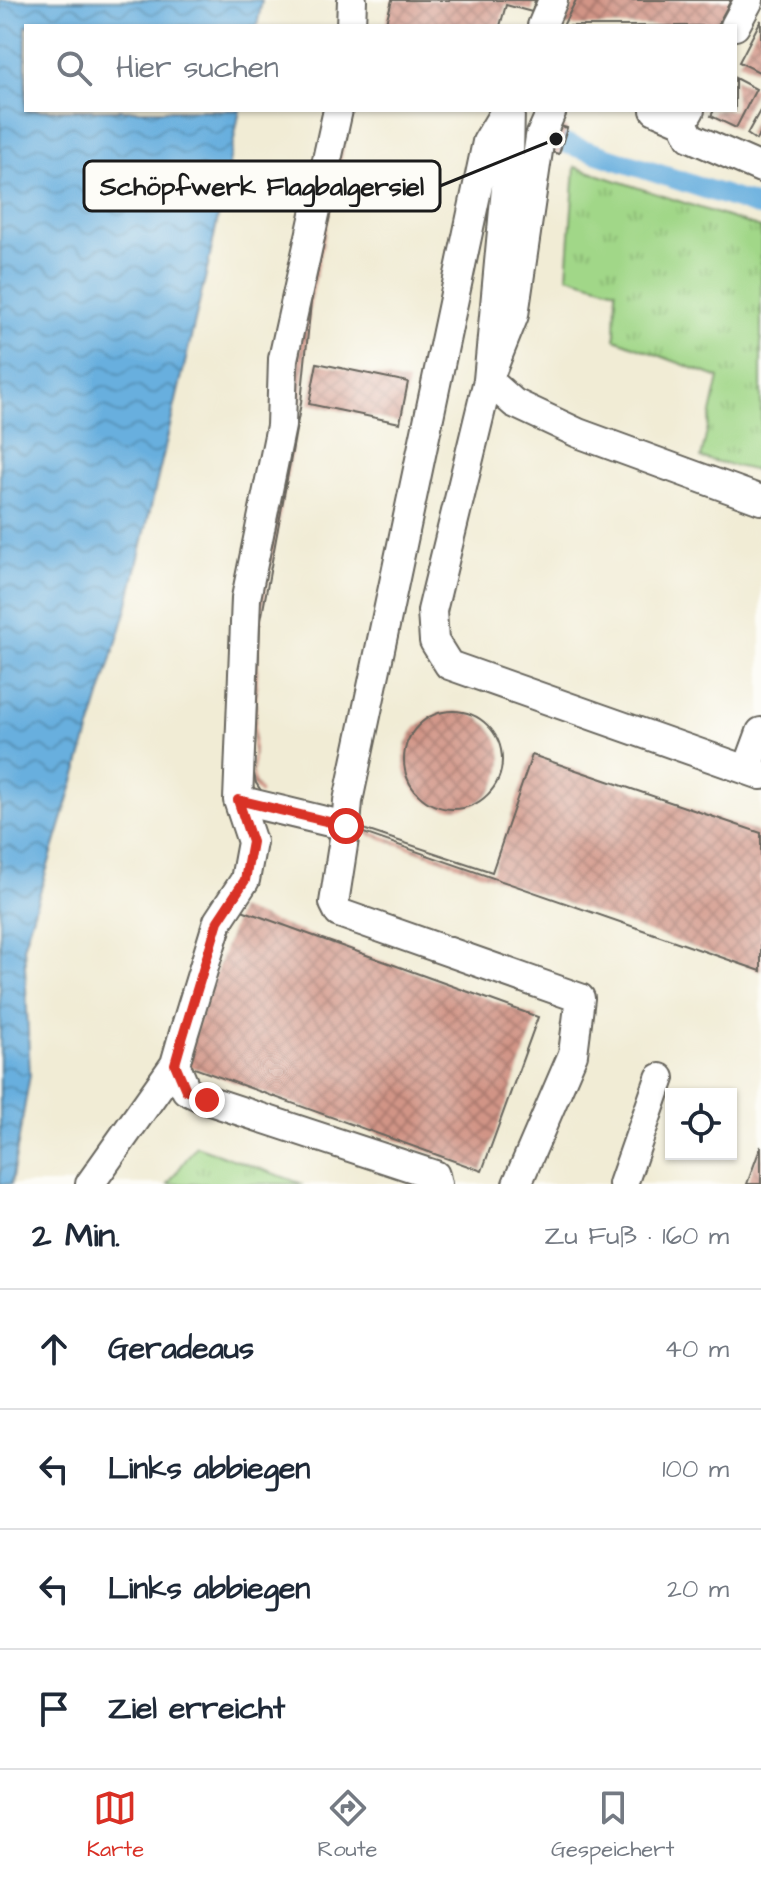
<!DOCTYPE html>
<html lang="de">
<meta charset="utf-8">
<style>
body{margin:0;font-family:"Architects Daughter",sans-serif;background:#f2f2f3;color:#1f2937}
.controls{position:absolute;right:24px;bottom:24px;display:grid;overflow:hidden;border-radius:0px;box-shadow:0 2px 6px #0004}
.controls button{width:72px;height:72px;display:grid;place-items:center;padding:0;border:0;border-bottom:2px solid #e0e1e3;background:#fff;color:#1f2937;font:40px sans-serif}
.stop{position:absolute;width:24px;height:24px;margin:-18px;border:6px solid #d93025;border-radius:50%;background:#fff}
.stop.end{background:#d93025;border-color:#fff;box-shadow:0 2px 8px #0008}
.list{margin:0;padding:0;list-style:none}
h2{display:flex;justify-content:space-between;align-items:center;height:104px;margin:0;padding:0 32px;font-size:34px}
h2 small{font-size:26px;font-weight:400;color:#747a83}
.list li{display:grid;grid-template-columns:52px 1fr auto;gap:24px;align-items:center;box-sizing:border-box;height:120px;padding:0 32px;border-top:2px solid #e0e1e3}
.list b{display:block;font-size:30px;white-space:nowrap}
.list em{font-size:26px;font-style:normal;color:#747a83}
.icon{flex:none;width:44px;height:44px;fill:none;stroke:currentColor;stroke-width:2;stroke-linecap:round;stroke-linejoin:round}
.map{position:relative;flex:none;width:761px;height:1184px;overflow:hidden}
.search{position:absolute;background:#fff;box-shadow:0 2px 6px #0004;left:24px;right:24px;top:24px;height:88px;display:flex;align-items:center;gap:20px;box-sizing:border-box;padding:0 28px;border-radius:0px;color:#747a83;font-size:30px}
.sheet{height:584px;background:#fff}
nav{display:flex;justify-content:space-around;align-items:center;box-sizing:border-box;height:112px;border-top:2px solid #e0e1e3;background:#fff;font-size:22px;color:#747a83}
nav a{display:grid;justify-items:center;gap:4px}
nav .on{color:#d93025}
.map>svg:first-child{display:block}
</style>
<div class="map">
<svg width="761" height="1184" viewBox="0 0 761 1184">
<defs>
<pattern id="grass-tufts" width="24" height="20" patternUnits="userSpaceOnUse" patternTransform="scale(2)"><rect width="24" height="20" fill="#a1d788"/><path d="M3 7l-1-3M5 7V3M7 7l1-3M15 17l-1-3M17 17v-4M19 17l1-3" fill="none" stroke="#8ab875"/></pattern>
<pattern id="water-waves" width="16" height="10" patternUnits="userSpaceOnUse" patternTransform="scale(2)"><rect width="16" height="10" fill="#67afde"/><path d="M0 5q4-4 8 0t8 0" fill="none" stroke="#548eb3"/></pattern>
<pattern id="building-cross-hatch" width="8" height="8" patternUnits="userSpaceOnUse" patternTransform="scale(2)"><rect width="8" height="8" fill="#d19486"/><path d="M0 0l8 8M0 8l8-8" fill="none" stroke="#a9786d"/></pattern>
</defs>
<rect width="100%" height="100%" fill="#fdfcf7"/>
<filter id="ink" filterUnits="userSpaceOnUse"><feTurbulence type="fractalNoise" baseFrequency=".0125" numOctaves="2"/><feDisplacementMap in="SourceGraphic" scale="16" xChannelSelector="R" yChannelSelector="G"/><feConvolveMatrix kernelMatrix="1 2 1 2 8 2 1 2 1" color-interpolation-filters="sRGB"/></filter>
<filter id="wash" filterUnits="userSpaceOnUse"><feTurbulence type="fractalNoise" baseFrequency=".006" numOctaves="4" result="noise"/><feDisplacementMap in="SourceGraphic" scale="32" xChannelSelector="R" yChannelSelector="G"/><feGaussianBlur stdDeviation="1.8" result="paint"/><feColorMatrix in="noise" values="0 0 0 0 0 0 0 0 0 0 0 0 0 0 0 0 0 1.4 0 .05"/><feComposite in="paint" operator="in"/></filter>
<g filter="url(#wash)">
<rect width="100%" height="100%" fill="#f1ecd5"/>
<path fill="url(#grass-tufts)" stroke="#5e7a52" stroke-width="2" d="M 575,167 L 761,228 L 761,472 L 701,458 L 719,378 L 615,339 L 616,290 L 567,276 Z
M 196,1146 L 303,1184 L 168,1184 Z"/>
<path fill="url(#water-waves)" stroke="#42667d" stroke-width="2" d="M 0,0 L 262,0 L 257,26 L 26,26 L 26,110 L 240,110 L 208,266 L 126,612 L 24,944 L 30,1075 L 11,1184 L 0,1184 Z"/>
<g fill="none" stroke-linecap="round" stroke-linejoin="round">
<path stroke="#67afde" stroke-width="20" d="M 567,144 L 761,207"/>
</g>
<g id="blocks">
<path fill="url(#building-cross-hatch)" d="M 392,0 L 535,0 L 532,12 L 506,5 L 500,26 L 385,26 Z
M 576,0 L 731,0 L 717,26 L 563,26 Z
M 761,20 L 761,73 L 739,62 Z
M 735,78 L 756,89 L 736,128 L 711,116 L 714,110 L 735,110 Z
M 761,109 L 761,132 L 756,140 L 747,134 Z
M 346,110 L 352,110 L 311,302 L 301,403 L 260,626 L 254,773 L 256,783 L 262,792 L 260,795 L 252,785 L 253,626 L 295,402 L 304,302 Z
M 553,124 L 567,128 L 559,154 L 545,150 Z
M 317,363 L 408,382 L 400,423 L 309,404 Z
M404 760a49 49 0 1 1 98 0a49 49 0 1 1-98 0Z
M 532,755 L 761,833 L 761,971 L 329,821 L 330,818 L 492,872 Z
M 239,909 L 538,1017 L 482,1171 L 183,1064 Z
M 761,1146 L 761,1184 L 747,1184 Z"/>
</g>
</g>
<g filter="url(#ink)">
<use href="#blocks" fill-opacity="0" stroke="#67655d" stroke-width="2"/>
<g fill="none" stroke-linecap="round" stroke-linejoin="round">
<g stroke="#67655d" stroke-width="32">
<path id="minor" d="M 351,26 L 352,0
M 542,26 L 553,0
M 735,26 L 749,0
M 338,110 L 283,359 L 281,426 L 246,598 L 238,800 L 252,842 L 245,880 L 218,921 L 183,1036 L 175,1064 L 186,1090 L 207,1100 L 435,1175 L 437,1184
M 510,110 L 509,156 L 488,380 L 432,611 L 434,641 L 449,665 L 761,775
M 552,110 L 540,137 L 514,315 L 488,380 L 514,403 L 578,433 L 761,500
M 655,110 L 683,122
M 690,110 L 683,122 L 690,137 L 761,168
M 747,770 L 761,732
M 238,800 L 346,826 L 348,801 L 487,142 L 506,110
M 346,826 L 334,903 L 339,913 L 580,998 L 573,1054 L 517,1184
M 90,1184 L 175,1064
M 623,1184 L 660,1078"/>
</g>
<use href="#minor" stroke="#fff" stroke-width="28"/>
</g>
</g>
<g fill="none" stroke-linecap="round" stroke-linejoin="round" filter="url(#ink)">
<path stroke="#d93025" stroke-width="10" d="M 207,1100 L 186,1090 L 175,1064 L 183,1036 L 218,921 L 245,880 L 252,842 L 238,800 L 346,826"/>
</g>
<path fill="none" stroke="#1c1c1c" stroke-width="3" d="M556 139L440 186"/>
<circle fill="#1c1c1c" stroke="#fdfcf7" stroke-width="3" cx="556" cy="139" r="8"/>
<rect fill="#fdfcf7" stroke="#1c1c1c" stroke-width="3" x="84" y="161" width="356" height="50" rx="8"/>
<g font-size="26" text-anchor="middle" font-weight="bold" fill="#1c1c1c">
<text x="262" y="195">Schöpfwerk Flagbalgersiel</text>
</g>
</svg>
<div class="controls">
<button><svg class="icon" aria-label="locate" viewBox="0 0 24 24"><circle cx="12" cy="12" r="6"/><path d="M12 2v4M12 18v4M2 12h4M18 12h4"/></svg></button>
</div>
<div class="stop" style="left:346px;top:826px"></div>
<div class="stop end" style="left:207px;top:1100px"></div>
<div class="search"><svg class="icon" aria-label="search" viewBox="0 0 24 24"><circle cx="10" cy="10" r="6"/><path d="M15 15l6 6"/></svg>Hier suchen</div>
</div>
<section class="sheet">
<h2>2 Min.<small>Zu Fuß · 160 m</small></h2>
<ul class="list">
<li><svg class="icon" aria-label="ahead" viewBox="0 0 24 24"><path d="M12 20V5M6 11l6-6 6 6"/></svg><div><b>Geradeaus</b></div><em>40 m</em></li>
<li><svg class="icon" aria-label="left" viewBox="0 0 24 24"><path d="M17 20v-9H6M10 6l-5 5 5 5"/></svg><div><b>Links abbiegen</b></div><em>100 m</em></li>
<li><svg class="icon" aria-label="left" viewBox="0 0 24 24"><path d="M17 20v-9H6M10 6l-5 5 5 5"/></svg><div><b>Links abbiegen</b></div><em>20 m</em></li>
<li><svg class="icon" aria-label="arrive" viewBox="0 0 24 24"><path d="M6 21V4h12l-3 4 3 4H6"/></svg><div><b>Ziel erreicht</b></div></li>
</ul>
</section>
<nav>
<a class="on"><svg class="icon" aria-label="map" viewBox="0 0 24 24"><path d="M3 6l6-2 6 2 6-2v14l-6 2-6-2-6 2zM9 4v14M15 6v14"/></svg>Karte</a>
<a><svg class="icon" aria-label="directions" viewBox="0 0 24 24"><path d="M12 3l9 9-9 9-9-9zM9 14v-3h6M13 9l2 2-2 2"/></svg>Route</a>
<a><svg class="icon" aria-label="saved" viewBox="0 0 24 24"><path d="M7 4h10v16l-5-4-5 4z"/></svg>Gespeichert</a>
</nav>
